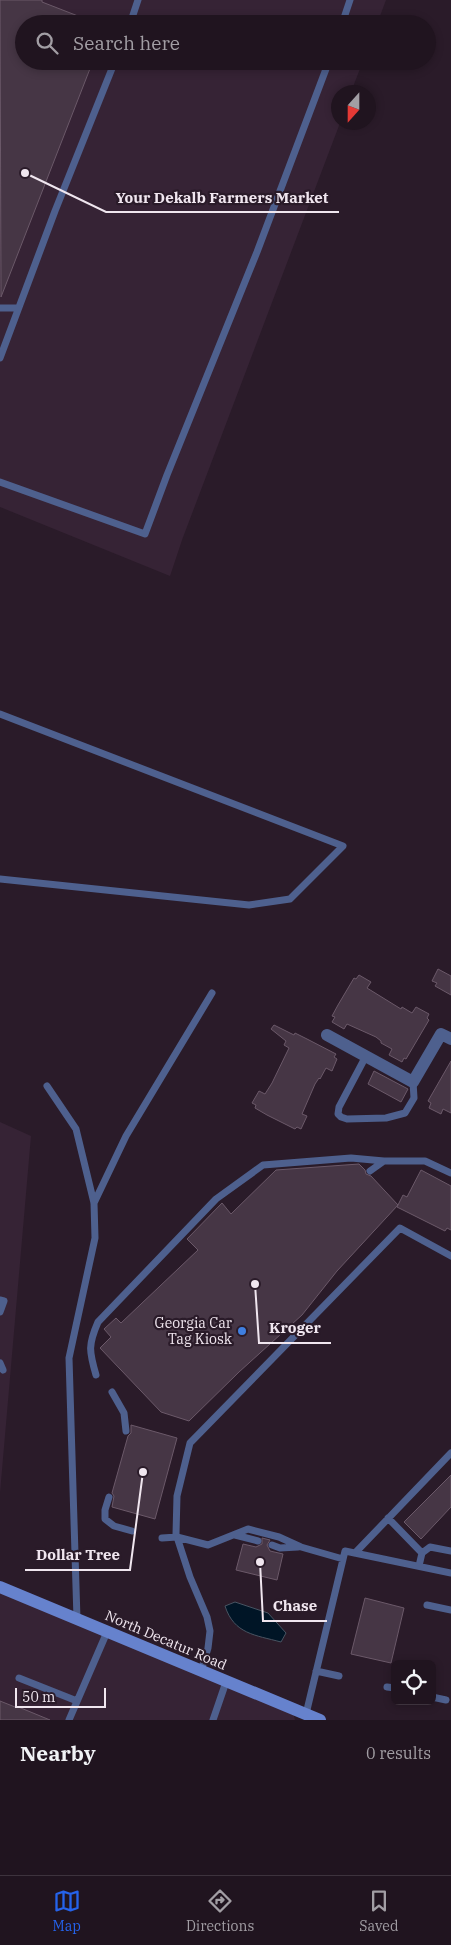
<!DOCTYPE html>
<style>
body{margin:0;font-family:"IBM Plex Serif",serif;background:#281d28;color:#f1f3f6}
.controls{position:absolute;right:15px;bottom:15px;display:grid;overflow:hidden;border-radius:8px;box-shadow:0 2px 8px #0003}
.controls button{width:45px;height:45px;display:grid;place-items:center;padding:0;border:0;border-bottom:1px solid #3d333d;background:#20141f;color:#f1f3f6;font:25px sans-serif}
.compass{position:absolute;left:331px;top:85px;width:45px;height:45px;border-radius:50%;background:#20141f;box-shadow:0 2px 8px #0003;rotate:201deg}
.scale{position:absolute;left:15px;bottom:12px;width:91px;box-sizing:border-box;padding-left:5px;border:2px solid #f0e6ef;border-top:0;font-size:14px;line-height:18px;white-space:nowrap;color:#f0e6ef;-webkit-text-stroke:4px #2a1b29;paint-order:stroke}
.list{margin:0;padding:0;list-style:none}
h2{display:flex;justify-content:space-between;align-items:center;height:65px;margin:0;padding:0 20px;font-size:21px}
h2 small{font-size:16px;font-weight:400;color:#a29ea4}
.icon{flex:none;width:28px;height:28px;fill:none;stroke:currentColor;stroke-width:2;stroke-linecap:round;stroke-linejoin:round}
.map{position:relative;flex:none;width:451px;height:1720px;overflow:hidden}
.search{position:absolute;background:#20141f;box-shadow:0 2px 8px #0003;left:15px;right:15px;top:15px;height:55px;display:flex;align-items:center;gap:12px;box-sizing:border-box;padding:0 18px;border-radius:28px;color:#a29ea4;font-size:19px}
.sheet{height:155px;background:#20141f}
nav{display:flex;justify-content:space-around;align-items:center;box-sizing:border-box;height:70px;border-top:1px solid #3d333d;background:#20141f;font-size:14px;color:#a29ea4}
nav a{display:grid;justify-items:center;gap:2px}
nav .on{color:#2563eb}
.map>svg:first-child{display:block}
</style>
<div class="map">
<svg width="451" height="1720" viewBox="0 0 451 1720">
<rect width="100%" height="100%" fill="#2a1b29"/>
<path fill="#362335" d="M 0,0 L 386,0 L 377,24 L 24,24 L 24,61 L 363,61 L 351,92 L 338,92 L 338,122 L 340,123 L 182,540 L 170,576 L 0,507 Z
M 0,1122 L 31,1136 L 0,1493 Z
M 0,1587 L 293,1712 L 295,1720 L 0,1720 Z"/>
<path fill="#001526" stroke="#485462" d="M 235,1602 L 268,1613 L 286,1633 L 281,1642 C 255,1635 234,1634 225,1606 Z"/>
<path fill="#463645" stroke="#6b5969" d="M 0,0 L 42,0 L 42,2 L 96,23 L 24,24 L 24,61 L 93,61 L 1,297 Z
M 438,969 L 451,976 L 451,995 L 435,986 L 437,983 L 432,981 Z
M 359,975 L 371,982 L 367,988 L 401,1009 L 402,1007 L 412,1013 L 416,1007 L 429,1014 L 427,1018 L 429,1020 L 406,1059 L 404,1058 L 402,1062 L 389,1055 L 392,1049 L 381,1043 L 381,1041 L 376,1037 L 347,1024 L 344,1029 L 332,1022 L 335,1017 L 332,1016 L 338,1005 L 354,978 L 356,979 Z
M 274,1025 L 294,1035 L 295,1033 L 307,1039 L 336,1054 L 334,1057 L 337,1059 L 332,1071 L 326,1068 L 320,1079 L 319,1078 L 315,1084 L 302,1114 L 307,1116 L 301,1129 L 297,1127 L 295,1129 L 267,1115 L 255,1108 L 256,1105 L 252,1103 L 259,1091 L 265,1094 L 272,1083 L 289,1048 L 284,1045 L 286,1041 L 271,1029 Z
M 451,1061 L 451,1113 L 443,1109 L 441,1114 L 429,1108 L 431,1103 L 428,1101 Z
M 374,1071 L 408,1089 L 401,1102 L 368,1084 Z
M 359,1164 L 365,1170 L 366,1174 L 371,1176 L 398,1205 L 337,1271 L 302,1315 L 239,1372 L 189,1421 L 161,1412 L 100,1348 L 111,1337 L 104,1329 L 116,1318 L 121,1323 L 198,1250 L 187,1239 L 222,1203 L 231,1214 L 276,1170 Z
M 421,1170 L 451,1186 L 451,1230 L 447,1228 L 445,1231 L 397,1207 L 403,1195 L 407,1197 Z
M 131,1425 L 177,1438 L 155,1519 L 112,1507 L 114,1496 L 112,1493 L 128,1436 L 131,1433 Z
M 451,1475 L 451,1507 L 421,1539 L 404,1522 Z
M 262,1538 L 270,1540 L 267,1545 L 270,1551 L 283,1554 L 277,1580 L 236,1570 L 243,1544 L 256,1547 L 262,1544 Z
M 365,1598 L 404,1608 L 391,1663 L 351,1654 Z
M 0,1701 L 15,1707 L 16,1706 L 50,1720 L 0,1720 Z"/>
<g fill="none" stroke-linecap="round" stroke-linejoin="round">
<path stroke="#4e608e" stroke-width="7" d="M 343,21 L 350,0
M 130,24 L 138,0
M 0,308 L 18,308
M 0,358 L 55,211 L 115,61
M 0,482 L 145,534 L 167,475 L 257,252 L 329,61
M 0,714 L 343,846 L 290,899 L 249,905 L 0,879
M 366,1056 L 339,1107 L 338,1114 L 341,1117 L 347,1119 L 386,1118 L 405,1113 L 414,1098 L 413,1082
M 47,1086 L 76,1129 L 94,1203 L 95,1238 L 69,1358 L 77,1619
M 370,1171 L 384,1161 L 425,1161 L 451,1173
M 94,1203 L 126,1136 L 212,993
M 0,1300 L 4,1301 L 0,1312
M 0,1363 L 3,1370
M 96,1375 C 89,1351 88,1345 98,1322 L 216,1199 L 263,1165 L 351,1158 L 384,1161
M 112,1392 L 124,1413 L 126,1431
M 109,1497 L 105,1510 L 105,1519 L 114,1526 L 132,1531
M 388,1518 L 422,1553 L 419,1566
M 235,1535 L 258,1541
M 162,1538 L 177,1537 L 208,1545 L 248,1529 L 279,1537 L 301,1547 L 343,1559
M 272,1545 L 280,1548 L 298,1547
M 355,1553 L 451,1453
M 422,1553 L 430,1547 L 451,1551
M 427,1605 L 451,1610
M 201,1671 L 208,1648 L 210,1631 L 207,1617 L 190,1577 L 176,1534 L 177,1496 L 190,1443 L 400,1228 L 451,1256
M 316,1671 L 339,1676
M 19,1678 L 77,1701
M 387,1687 L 395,1688
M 432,1697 L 446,1700
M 306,1714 L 345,1551 L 451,1573
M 69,1720 L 107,1632
M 213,1720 L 226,1682"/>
<path stroke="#4e608e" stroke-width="12" d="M 327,1035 L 413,1082 L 441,1034 L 451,1039"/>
<path stroke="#6682cd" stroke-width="12" d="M 0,1587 L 320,1720"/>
</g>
<circle fill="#3f7fe0" stroke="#2a1b29" stroke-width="2" cx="242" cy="1331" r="5"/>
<g text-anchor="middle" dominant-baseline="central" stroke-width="4.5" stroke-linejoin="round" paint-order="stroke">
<g font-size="14" fill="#f0e6ef" stroke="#2a1b29" text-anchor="end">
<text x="232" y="1323">Georgia Car<tspan x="232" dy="16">Tag Kiosk</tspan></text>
</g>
<g font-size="14" fill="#f0e6ef" stroke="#2a1b29">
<text transform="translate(166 1640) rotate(23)">North Decatur Road</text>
</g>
</g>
<path fill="none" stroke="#f0e6ef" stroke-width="2" d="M25 173L106 212H339M255 1284L259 1343H331M143 1472L130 1570H25M260 1562L263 1621H327"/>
<g fill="#f0e6ef" stroke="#2a1b29" stroke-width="2">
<circle cx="25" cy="173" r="5"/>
<circle cx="255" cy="1284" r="5"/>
<circle cx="143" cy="1472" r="5"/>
<circle cx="260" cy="1562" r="5"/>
</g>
<g font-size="15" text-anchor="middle" font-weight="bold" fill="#f0e6ef" stroke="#2a1b29" stroke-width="4.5" stroke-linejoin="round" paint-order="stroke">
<text x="222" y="203">Your Dekalb Farmers Market</text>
<text x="295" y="1333">Kroger</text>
<text x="78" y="1560">Dollar Tree</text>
<text x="295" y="1611">Chase</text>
</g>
</svg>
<div class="controls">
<button><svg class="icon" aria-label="locate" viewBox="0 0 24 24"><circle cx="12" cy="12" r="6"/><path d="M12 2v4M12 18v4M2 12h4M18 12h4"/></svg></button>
</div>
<svg class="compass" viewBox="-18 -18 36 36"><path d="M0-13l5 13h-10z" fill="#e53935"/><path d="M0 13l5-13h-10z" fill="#a29ea4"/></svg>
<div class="scale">50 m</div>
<div class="search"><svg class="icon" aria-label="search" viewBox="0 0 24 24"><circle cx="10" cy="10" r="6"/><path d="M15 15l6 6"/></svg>Search here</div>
</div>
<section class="sheet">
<h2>Nearby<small>0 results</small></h2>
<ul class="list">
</ul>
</section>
<nav>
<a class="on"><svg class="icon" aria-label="map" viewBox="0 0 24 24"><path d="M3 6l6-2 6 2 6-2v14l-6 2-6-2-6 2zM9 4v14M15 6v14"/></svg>Map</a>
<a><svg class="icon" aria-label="directions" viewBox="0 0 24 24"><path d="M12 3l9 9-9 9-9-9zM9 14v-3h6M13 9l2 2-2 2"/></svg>Directions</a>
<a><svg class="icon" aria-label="saved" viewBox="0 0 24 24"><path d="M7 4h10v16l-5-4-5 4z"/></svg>Saved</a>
</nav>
